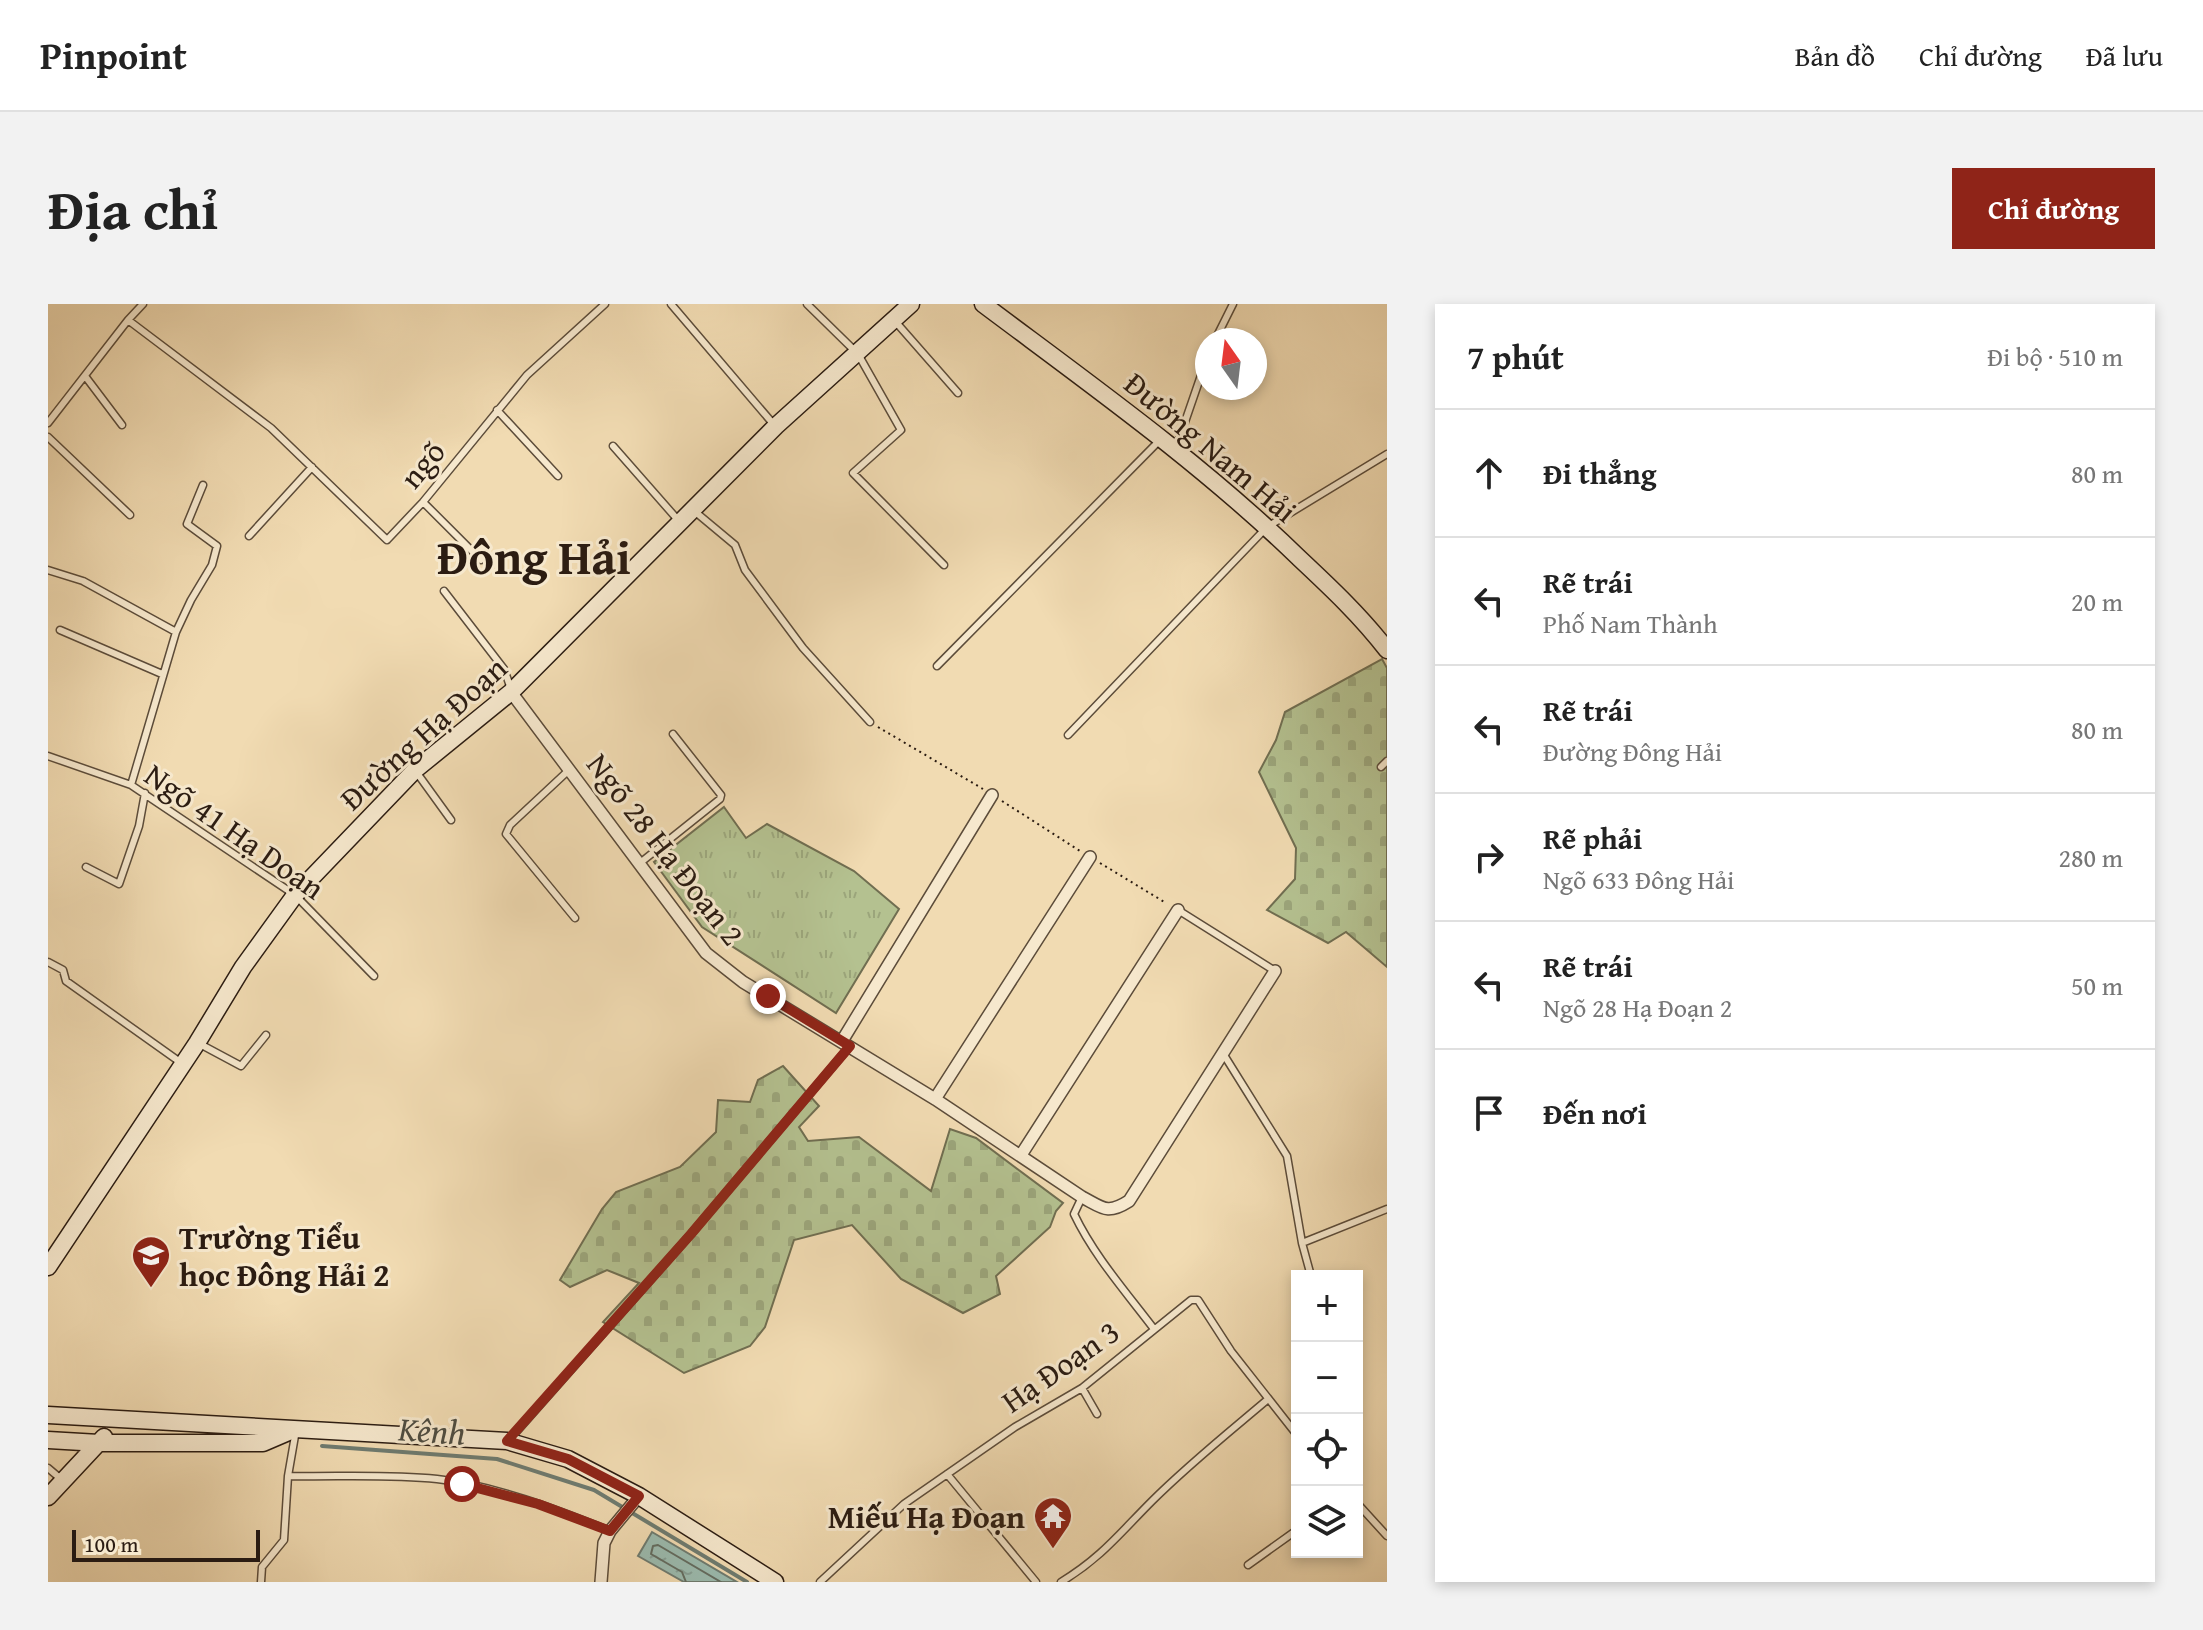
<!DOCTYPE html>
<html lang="vi">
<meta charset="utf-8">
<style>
body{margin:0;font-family:"Gentium Book Plus",serif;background:#f2f2f2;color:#222}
.controls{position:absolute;right:24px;bottom:24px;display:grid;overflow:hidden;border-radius:0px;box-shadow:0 4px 12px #0003}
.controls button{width:72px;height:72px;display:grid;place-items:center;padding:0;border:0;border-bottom:2px solid #e0e0e0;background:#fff;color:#222;font:40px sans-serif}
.compass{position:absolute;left:1147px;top:24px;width:72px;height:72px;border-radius:50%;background:#fff;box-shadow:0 4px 12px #0003;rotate:346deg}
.scale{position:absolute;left:24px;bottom:20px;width:188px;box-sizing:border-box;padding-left:8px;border:4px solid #2b1c12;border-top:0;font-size:22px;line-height:28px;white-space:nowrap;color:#2b1c12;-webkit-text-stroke:6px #f6e8cd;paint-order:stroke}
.stop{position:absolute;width:24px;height:24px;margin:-18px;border:6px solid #8f2418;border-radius:50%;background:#fff}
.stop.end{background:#8f2418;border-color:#fff;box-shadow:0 2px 8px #0008}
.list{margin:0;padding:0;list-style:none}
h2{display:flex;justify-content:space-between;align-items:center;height:104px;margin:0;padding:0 32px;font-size:34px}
h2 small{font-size:26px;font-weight:400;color:#767676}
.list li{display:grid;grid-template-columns:52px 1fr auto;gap:24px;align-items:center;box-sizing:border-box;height:128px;padding:0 32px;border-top:2px solid #e0e0e0}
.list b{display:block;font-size:30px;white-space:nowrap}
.list p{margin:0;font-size:26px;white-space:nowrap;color:#767676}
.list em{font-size:26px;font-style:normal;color:#767676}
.icon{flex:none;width:44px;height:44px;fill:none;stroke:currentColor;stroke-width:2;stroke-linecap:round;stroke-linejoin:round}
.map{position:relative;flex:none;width:1339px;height:1278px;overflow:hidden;border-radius:0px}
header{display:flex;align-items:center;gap:48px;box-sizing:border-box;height:112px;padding:0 40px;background:#fff;border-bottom:2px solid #e0e0e0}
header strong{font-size:38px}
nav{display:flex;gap:44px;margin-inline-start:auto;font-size:28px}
.intro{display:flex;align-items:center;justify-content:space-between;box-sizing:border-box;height:192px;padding:0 48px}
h1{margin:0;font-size:56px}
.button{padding:20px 36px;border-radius:0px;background:#8f2418;color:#fff;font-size:28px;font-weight:700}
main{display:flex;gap:48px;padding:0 48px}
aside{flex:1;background:#fff;border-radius:0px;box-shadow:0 4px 12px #0003}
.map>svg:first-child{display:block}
</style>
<header>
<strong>Pinpoint</strong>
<nav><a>Bản đồ</a><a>Chỉ đường</a><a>Đã lưu</a></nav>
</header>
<div class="intro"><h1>Địa chỉ</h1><a class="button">Chỉ đường</a></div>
<main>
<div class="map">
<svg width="1339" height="1278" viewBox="0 0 1339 1278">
<defs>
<pattern id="cemetery-stones" width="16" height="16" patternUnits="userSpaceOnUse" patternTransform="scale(2)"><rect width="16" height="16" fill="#b4c190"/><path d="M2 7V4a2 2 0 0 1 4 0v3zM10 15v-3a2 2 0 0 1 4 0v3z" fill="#9ba57b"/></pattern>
<pattern id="park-tufts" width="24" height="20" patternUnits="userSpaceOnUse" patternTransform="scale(2)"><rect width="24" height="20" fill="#b4c190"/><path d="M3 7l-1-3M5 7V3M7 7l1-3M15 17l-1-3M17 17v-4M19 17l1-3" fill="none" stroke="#9ba57b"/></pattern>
<pattern id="water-ripples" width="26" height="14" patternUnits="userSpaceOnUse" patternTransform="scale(2)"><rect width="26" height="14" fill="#9bbbaf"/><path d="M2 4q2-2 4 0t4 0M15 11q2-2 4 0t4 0" fill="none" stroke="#86a096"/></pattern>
</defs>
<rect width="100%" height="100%" fill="#f1dbb2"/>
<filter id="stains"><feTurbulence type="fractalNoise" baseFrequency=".0025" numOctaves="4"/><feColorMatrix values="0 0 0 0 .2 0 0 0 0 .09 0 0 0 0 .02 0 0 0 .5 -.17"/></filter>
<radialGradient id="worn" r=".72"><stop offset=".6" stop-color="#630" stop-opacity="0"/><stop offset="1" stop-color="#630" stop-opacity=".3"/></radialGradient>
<path fill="url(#cemetery-stones)" stroke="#706e51" stroke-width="2" d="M 1334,355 L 1339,364 L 1339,663 L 1298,628 L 1280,639 L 1219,606 L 1247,575 L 1248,544 L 1211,468 L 1228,436 L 1237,408 Z
M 735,762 L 771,802 L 751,823 L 760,837 L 811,833 L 883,887 L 902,825 L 928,834 L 1015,899 L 1008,907 L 1002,923 L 948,972 L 952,990 L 915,1009 L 853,975 L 804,921 L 746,936 L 717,1023 L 702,1042 L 636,1069 L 555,1018 L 591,979 L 559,966 L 522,983 L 512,976 L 554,905 L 568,888 L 632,863 L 668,828 L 670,796 L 702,798 L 710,776 Z"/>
<path fill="url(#park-tufts)" stroke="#706e51" stroke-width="2" d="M 676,503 L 698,534 L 719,520 L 806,567 L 851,605 L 788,709 L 654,623 L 606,558 Z"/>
<path fill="url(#water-ripples)" stroke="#6e7b70" stroke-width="2" d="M 604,1228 L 689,1278 L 636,1278 L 590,1252 Z"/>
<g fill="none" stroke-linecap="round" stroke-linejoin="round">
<path stroke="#636c60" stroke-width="2" d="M 638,1278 L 634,1268 L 603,1250 L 605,1242 L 610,1241 L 673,1278"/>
<path stroke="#6e7b70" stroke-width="4" d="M 274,1142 L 449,1155 L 546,1186 L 699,1278"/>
<g stroke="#5c4c3a" stroke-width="9">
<path id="lane" d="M 623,0 L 727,122
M 759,0 L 810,50 L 853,126 L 805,169 L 896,261
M 80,16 L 223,124 L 339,236 L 375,198 L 479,71 L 557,0
M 846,16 L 910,89
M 1167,36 L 1185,0
M 37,72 L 74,121
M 449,106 L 510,172
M 0,119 L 80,16 L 95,0
M 0,133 L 82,211
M 565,142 L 630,216
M 1128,144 L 1159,54
M 375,198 L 433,256
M 645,206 L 687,241 L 697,266 L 755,344 L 822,418
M 201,232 L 264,163
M 0,266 L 35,277 L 128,328
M 396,287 L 456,365 L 463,385
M 12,326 L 114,370
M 889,362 L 1111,137
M 1020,431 L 1219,223 L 1339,150
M 0,452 L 83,481 L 247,591 L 326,672
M 1333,463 L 1339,457
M 521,466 L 462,521 L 458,530 L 527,614
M 369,469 L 403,516
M 83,481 L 128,328 L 143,296 L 164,261 L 169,242 L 139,220 L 155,181
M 592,559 L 672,495 L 673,491 L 625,430
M 38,563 L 71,580 L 91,522 L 97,489
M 1130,606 L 1227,667
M 0,658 L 15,666 L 18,677 L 132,758
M 150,739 L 193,762 L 218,731
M 1176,751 L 1239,852 L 1254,939 L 1339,905
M 1034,893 L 1026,910 C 1046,952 1078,988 1106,1025
M 1254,939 L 1263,972
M 1034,1084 L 1049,1110
M 462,1135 L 643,930 L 802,742
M 0,1164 L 13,1175
M 899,1170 L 988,1278
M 240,1172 C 289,1173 340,1170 389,1175 C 445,1181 510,1206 562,1227
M 1309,1199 L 1339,1232
M 1200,1261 L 1249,1226
M 213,1278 L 214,1263 L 236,1236 L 240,1172 L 248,1126
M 772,1278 L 856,1200 L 967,1123 L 1034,1084 L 1143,996 L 1150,996 L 1183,1047 L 1249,1131
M 1013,1278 C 1053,1254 1072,1229 1104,1197 C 1140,1161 1180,1129 1219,1096"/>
</g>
<g stroke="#5c4c3a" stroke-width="14">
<path id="street" d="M 463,388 L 658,649 L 695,678 L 887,795 L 1034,893 C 1055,904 1059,911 1081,897 L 1227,667
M 794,737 L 944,491
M 887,795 L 1042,553
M 973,851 L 1130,606
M 553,1278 L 556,1239 L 562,1227 L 591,1192"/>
</g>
<g stroke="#2b1c12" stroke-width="19">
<path id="secondary" d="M 935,0 C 1043,81 1153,159 1250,253 C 1282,283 1313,312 1339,346
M 0,963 L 149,739 L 195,663 L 247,591 L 367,466 L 463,388 L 728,122 L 863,0
M 0,1111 L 459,1137 L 520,1155 L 591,1192 L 727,1278
M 0,1136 L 51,1139 L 215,1139 L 243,1127
M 0,1193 L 56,1133"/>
</g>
<path stroke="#2b1c12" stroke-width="2" stroke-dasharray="2 4" stroke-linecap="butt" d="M 830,423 L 935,485
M 954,497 L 1032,547
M 1052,559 L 1118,599"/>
<use href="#lane" stroke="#f6e8cd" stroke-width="6"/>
<use href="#street" stroke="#f6e8cd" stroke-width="11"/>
<use href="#secondary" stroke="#f6e8cd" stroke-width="16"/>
</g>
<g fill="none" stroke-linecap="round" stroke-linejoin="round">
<path stroke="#8f2418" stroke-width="10" d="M 414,1180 L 490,1200 L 562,1227 L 591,1192 L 520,1155 L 459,1137 L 643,930 L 802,742 L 720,692"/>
</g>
<defs>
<g id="school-pin" transform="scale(2)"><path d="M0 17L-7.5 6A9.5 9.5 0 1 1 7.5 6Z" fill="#8f2418" stroke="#f6e8cd"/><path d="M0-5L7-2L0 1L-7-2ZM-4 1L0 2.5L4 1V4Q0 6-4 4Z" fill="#fff"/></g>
<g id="temple-pin" transform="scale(2)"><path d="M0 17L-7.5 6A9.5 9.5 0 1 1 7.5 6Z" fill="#8f2418" stroke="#f6e8cd"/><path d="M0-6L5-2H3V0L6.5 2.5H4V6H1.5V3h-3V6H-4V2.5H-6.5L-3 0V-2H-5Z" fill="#fff"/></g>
</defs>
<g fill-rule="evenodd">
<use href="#school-pin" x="103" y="951"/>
<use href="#temple-pin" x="1005" y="1212"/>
</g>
<g text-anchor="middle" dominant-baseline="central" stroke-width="6" stroke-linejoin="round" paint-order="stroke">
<g font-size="32" fill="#2b1c12" stroke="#f6e8cd">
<text transform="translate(1163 143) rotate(40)">Đường Nam Hải</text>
<text transform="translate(374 160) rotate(-50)">ngõ</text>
<text transform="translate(375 429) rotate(-42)">Đường Hạ Đoạn</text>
<text transform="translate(187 527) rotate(35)">Ngõ 41 Hạ Doạn</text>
<text transform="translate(618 545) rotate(52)">Ngõ 28 Hạ Đoạn 2</text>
<text transform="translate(1012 1062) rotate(-35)">Hạ Đoạn 3</text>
</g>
<g font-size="32" font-weight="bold" fill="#2b1c12" stroke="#f6e8cd" text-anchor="start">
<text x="131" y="933">Trường Tiểu<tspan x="131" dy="37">học Đông Hải 2</tspan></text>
<text x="977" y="1212" text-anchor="end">Miếu Hạ Đoạn</text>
</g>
<g font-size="34" font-style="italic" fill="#4d4c41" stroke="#f6e8cd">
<text transform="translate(384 1126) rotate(4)">Kênh</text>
</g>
<g font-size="48" font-weight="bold" fill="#2b1c12" stroke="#f6e8cd">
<text x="486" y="252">Đông Hải</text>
</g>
</g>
<rect width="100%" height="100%" filter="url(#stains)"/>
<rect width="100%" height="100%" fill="url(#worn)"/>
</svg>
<div class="controls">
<button>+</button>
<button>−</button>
<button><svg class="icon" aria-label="locate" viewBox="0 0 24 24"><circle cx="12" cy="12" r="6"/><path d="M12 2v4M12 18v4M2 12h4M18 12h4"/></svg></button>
<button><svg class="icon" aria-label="layers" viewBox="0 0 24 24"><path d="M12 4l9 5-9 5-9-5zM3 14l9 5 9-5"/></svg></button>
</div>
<svg class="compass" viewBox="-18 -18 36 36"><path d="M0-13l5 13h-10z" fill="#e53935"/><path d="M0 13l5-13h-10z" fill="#767676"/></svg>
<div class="scale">100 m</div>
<div class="stop" style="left:414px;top:1180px"></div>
<div class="stop end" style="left:720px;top:692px"></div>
</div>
<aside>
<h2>7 phút<small>Đi bộ · 510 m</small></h2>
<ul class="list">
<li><svg class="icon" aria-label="ahead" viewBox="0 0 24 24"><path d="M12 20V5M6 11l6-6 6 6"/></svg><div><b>Đi thẳng</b></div><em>80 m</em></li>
<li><svg class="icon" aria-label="left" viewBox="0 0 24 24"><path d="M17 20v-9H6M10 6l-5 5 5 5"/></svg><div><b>Rẽ trái</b><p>Phố Nam Thành</p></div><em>20 m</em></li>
<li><svg class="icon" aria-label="left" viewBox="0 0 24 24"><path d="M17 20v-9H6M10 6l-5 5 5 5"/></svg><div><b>Rẽ trái</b><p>Đường Đông Hải</p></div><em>80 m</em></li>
<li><svg class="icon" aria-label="right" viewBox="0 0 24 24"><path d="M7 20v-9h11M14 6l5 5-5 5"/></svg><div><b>Rẽ phải</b><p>Ngõ 633 Đông Hải</p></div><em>280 m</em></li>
<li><svg class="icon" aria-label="left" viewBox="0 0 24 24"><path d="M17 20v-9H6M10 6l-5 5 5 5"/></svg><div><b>Rẽ trái</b><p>Ngõ 28 Hạ Đoạn 2</p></div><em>50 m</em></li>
<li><svg class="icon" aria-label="arrive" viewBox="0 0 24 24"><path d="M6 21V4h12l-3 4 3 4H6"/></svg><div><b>Đến nơi</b></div></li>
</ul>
</aside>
</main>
